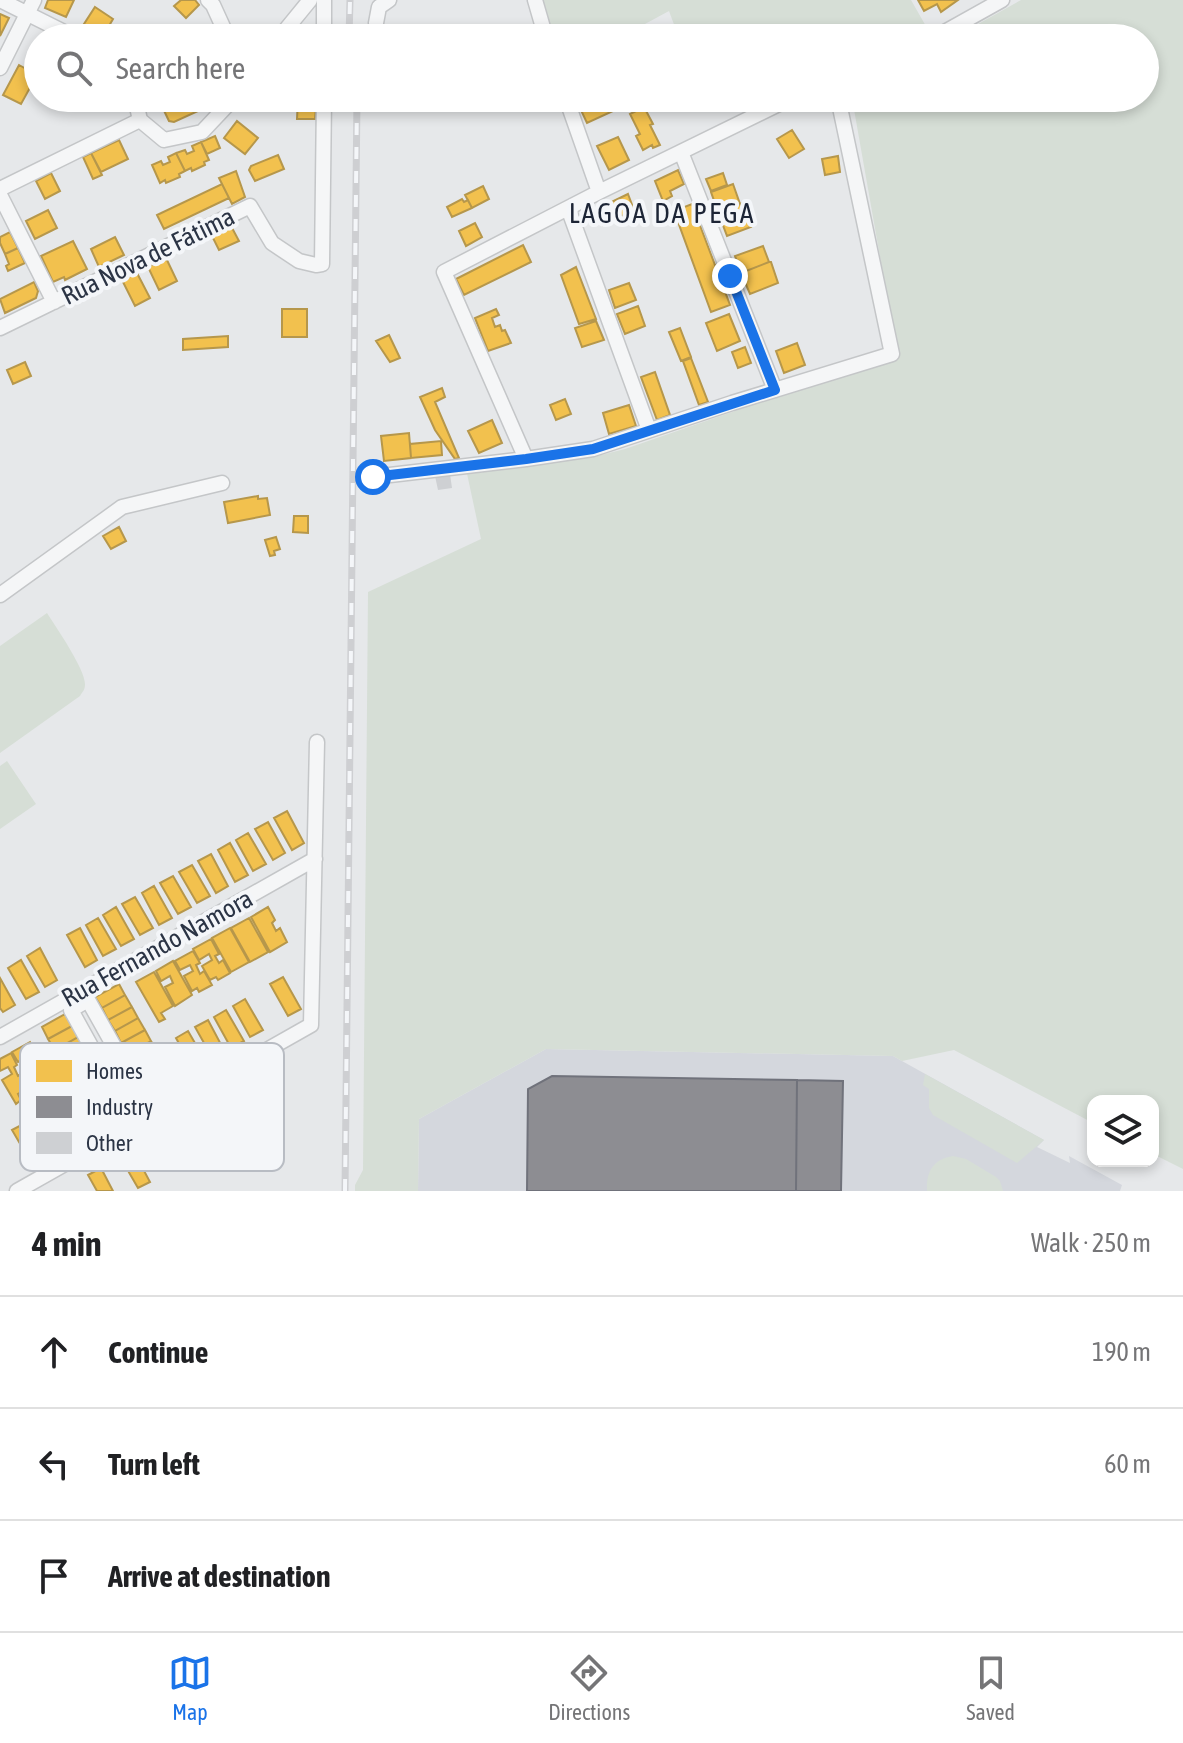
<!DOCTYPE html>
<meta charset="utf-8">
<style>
body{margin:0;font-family:"Asap Condensed",sans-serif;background:#f6f6f6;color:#202124}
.controls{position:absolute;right:24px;bottom:24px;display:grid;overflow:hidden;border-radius:16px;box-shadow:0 4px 12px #0003}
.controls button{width:72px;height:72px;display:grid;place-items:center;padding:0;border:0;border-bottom:2px solid #e0e0e0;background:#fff;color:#202124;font:40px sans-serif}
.stop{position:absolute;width:24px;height:24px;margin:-18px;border:6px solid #1a73e8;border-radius:50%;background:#fff}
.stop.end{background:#1a73e8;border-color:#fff;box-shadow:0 2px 8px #0008}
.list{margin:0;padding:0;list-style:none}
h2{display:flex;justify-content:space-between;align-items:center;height:104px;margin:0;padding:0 32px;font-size:34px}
h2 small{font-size:26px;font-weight:400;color:#757577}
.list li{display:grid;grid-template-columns:52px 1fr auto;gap:24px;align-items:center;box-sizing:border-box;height:112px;padding:0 32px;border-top:2px solid #e0e0e0}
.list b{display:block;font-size:30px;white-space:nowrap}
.list em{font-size:26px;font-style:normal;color:#757577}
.icon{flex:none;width:44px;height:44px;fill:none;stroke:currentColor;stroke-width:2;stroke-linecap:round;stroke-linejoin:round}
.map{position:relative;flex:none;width:1183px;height:1191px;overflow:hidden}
.search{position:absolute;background:#fff;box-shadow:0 4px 12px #0003;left:24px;right:24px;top:24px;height:88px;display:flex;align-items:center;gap:20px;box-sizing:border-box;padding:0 28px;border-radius:44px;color:#757577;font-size:30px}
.sheet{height:440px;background:#fff}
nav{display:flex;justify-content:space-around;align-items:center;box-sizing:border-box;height:112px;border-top:2px solid #e0e0e0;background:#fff;font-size:22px;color:#757577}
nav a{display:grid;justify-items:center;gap:4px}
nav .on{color:#1a73e8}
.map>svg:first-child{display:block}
</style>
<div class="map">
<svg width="1183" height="1191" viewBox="0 0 1183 1191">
<rect width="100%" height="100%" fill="#e6e8ea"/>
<path fill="#d4d7dd" d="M 546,1049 L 893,1056 L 1044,1140 L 1037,1147 L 1070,1163 L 1069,1156 L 1122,1185 L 1120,1191 L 418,1191 L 419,1119 Z"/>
<path fill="#d6ded6" d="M 538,0 L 911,0 L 931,35 L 926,38 L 804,38 L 802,34 L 793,38 L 679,38 L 669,11 L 619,38 L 548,38 Z
M 1021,0 L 1183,0 L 1183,1169 L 1153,1154 L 1153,1101 L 1093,1101 L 1093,1123 L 954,1050 L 902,1061 L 893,1056 L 546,1049 L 419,1119 L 418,1191 L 355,1191 L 355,1185 L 363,1170 L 368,592 L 481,539 L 466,469 L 476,473 L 593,457 L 625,449 L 891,357 L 897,353 L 852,98 L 1145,98 L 1145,38 L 953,38 Z
M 47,613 C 56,627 85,669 85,684 C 85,690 83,691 80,696 L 0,753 L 0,646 Z
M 7,761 L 36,804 L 0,829 L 0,766 Z
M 925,1074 L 1044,1140 L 1017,1163 L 933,1115 L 929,1108 L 929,1089 L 923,1085 Z
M 953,1156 L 966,1159 L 996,1177 L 1000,1181 L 1003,1191 L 927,1191 C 926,1172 933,1159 953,1156 Z"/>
<path fill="#f2c14e" stroke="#b6974b" stroke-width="2" d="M 48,0 L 74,0 L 66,17 L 45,8 Z
M 181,0 L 195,0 L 199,5 L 186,18 L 174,6 Z
M 918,0 L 958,0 L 941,12 L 937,4 L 924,11 Z
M 95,7 L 113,19 L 103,36 L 84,24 Z
M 0,14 L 9,18 L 0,36 Z
M 19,65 L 37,75 L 21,104 L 3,95 Z
M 158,98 L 192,98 L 198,111 L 174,122 L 169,121 Z
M 298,98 L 317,98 L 315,119 L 297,119 Z
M 603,98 L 607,98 L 613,111 L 587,123 L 580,108 Z
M 644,107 L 653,124 L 650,125 L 660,145 L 653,148 L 652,145 L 643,150 L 636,136 L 640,134 L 630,114 Z
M 237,121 L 258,138 L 245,154 L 224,138 Z
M 792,130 L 804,149 L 789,158 L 777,139 Z
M 215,136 L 220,148 L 207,154 L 201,142 Z
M 618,137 L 629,160 L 609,170 L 597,146 Z
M 119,140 L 128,159 L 101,172 L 91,153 Z
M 201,142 L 209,160 L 204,162 L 205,165 L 192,171 L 191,168 L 185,171 L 176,153 L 185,150 L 187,154 L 194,151 L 192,146 Z
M 91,153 L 102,175 L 93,179 L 83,157 Z
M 176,153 L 185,171 L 179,174 L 180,177 L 166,183 L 165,180 L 160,183 L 152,165 L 161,161 L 163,165 L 170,162 L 168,157 Z
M 278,155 L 284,169 L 255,181 L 249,170 L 251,166 Z
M 838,156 L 840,172 L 825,175 L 822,159 Z
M 678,170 L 684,184 L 670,191 L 672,196 L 663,201 L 655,181 Z
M 236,171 L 245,197 L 232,204 L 219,178 Z
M 51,173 L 60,191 L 45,199 L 36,181 Z
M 723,173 L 727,185 L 711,191 L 706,179 Z
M 222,184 L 229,198 L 164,229 L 157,215 Z
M 733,184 L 740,204 L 718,212 L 711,192 Z
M 483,186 L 489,199 L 472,208 L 465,195 Z
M 628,194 L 634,210 L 603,225 L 597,209 Z
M 462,199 L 464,202 L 468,200 L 472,208 L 452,217 L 447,207 Z
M 743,203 L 751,227 L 727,236 L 718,212 Z
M 692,204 L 730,305 L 711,312 L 674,211 Z
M 48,210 L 57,228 L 35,239 L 26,221 Z
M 475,223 L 482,237 L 466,246 L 459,231 Z
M 231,226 L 239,241 L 219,250 L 212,236 Z
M 10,232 L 18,248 L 5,254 L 0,243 L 0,237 Z
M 115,237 L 124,255 L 99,267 L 91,249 Z
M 73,241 L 87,269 L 65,280 L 64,277 L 53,282 L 41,256 Z
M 523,245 L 531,262 L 464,295 L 456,279 Z
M 763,246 L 769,262 L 741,273 L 735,256 Z
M 18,248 L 25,263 L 8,271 L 6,266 L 9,264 L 5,254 Z
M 166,258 L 177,281 L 159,290 L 148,267 Z
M 769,262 L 771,262 L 778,283 L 750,294 L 741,273 Z
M 576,267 L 596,319 L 579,324 L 561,275 Z
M 137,273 L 150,298 L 135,306 L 122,280 Z
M 34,282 L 38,291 L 36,298 L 5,313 L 0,299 Z
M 629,283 L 636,300 L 615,308 L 609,290 Z
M 638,306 L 645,326 L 625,334 L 617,314 Z
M 282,309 L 307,309 L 307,337 L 282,337 Z
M 496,309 L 499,315 L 492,318 L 495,327 L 500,325 L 502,331 L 505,330 L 511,343 L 488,351 L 475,318 Z
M 729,314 L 740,341 L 717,351 L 706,323 Z
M 596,321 L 604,340 L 582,347 L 575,328 Z
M 680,328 L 691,357 L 681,361 L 669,332 Z
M 389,335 L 400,358 L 390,362 L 376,341 Z
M 228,336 L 228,347 L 183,350 L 183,339 Z
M 797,343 L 805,365 L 784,373 L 776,351 Z
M 745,347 L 751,363 L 738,368 L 732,352 Z
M 691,358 L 708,402 L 699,405 L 683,361 Z
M 25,362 L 31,376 L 13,384 L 7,370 Z
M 655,372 L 670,415 L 657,420 L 641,377 Z
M 442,388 L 445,397 L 435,402 L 459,458 L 455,459 L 435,430 L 420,397 Z
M 565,399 L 571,414 L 556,420 L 550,405 Z
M 629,405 L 636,426 L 609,434 L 603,413 Z
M 492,420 L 502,443 L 479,453 L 468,431 Z
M 409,433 L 411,458 L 384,461 L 381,436 Z
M 441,441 L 442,455 L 411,458 L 410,444 Z
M 258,496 L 258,499 L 267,498 L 270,515 L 228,523 L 224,502 Z
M 294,516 L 308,516 L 308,533 L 293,532 Z
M 119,527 L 126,541 L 111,549 L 103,536 Z
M 276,537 L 280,549 L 274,551 L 275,555 L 270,556 L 265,540 Z
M 287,811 L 304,843 L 292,850 L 274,818 Z
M 268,822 L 285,853 L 273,860 L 255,829 Z
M 248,833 L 266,864 L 253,871 L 236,840 Z
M 230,843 L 248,875 L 235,882 L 218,850 Z
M 211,854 L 228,886 L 216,893 L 198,861 Z
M 192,865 L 210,896 L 197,903 L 179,872 Z
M 173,876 L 191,907 L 178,914 L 160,883 Z
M 154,886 L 172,918 L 159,925 L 142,893 Z
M 135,897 L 153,928 L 140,935 L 122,904 Z
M 116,907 L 134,939 L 121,946 L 103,915 Z
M 268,907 L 275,920 L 272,923 L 276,931 L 280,928 L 287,942 L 270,952 L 251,917 Z
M 98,918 L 116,949 L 103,956 L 86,925 Z
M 249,918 L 268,952 L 250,962 L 231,928 Z
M 80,928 L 97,960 L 85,967 L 67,935 Z
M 230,928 L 249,962 L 231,972 L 212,938 Z
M 211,939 L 219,954 L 215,956 L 219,963 L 223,960 L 230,973 L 218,980 L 216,977 L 210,980 L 202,966 L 212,960 L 209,954 L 199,960 L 193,949 Z
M 40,948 L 57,980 L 45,987 L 27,956 Z
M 193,951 L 200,963 L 196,965 L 200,974 L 204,971 L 212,985 L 199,992 L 197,988 L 192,991 L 184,976 L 193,971 L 190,965 L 180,970 L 175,961 Z
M 21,960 L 39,992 L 26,999 L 8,968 Z
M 173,961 L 192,995 L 175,1006 L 165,987 L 173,983 L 170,976 L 161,981 L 156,971 Z
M 154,972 L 173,1006 L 161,1013 L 165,1019 L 159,1022 L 136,982 Z
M 283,977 L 301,1009 L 288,1016 L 270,984 Z
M 0,978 L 15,1005 L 3,1012 L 0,1008 Z
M 119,984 L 125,995 L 102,1008 L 95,997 Z
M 125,995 L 132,1007 L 108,1020 L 102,1008 Z
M 245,999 L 263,1030 L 250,1037 L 233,1006 Z
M 132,1007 L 138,1018 L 115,1031 L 108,1020 Z
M 226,1010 L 244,1041 L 231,1048 L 214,1017 Z
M 65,1014 L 72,1026 L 48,1039 L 42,1027 Z
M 138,1018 L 145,1030 L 121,1043 L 115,1031 Z
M 208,1020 L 225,1052 L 213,1059 L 195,1027 Z
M 72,1026 L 78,1037 L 55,1050 L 48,1039 Z
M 145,1030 L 151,1041 L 128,1054 L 121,1043 Z
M 188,1031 L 206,1062 L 193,1069 L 176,1038 Z
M 78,1037 L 85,1048 L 61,1062 L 55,1050 Z
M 151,1041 L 158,1053 L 134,1066 L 128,1054 Z
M 30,1042 L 37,1054 L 33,1056 L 38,1065 L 41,1063 L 49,1076 L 37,1083 L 41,1090 L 35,1093 L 21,1068 L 30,1063 L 27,1058 L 18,1062 L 12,1052 Z
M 11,1053 L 17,1065 L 14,1067 L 18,1076 L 22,1074 L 30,1087 L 18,1094 L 21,1100 L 16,1104 L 2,1080 L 12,1074 L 8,1067 L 0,1071 L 0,1059 Z
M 25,1123 L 42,1154 L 30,1161 L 12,1130 Z
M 133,1150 L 150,1182 L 138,1188 L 120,1157 Z
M 101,1168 L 113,1191 L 97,1191 L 88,1175 Z"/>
<path fill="#8d8d92" stroke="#70727b" stroke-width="2" d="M 552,1076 L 797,1080 L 796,1191 L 527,1191 L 528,1089 Z
M 797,1080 L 843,1081 L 841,1191 L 796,1191 Z"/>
<path fill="#ced0d3" d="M 749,98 L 772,98 L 754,107 Z
M 450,474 L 452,488 L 438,490 L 435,476 Z"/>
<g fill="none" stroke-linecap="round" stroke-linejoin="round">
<g stroke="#c4c6c8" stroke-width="17">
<path id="minor" d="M 0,0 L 76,38
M 208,0 L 213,5 L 228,38
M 535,0 L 546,38
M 376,23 L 379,7 L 389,0
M 279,38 L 310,0
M 324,38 L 324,0
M 934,38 L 1002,0
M 0,68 L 34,0
M 135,98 L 140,120 L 164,140 L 202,132 L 234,98
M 566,98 L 599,192
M 681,152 L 775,390
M 0,189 L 140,120
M 0,195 L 54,302
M 568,208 L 649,430
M 0,328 L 250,206 L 272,243 L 299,261 L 316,265 L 322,264 L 324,98
M 526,459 L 444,272 L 599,192 L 789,99 L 797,98
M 373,477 L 526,459 L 593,449 L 732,403 L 892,354 L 838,98
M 0,595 L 122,507 L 222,483
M 88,1000 L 147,1105 L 129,1115 L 71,1010 Z
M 0,1037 L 315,859
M 17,1191 L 311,1025 L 317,742"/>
</g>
<use href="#minor" stroke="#f5f6f7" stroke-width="14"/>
<g stroke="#cecfd2" stroke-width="7">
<path id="rail" d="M 349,38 L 350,0
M 345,1191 L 357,98"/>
</g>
<use href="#rail" stroke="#f4f6f9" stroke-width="4" stroke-dasharray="12" stroke-linecap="butt"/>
</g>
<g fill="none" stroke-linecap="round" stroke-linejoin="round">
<path stroke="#1a73e8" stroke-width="10" d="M 373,477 L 526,459 L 593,449 L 775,390 L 730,276"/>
</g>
<g text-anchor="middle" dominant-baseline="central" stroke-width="8" stroke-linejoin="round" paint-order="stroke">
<g font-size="26" fill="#2b3445" stroke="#f4f6f9">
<text transform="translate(148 256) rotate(-26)">Rua Nova de Fátima</text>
<text transform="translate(157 948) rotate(-29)">Rua Fernando Namora</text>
</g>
<g font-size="28" letter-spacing="2" fill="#1d2536" stroke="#f4f6f9">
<text x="662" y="213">LAGOA DA PEGA</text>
</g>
</g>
<rect x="20" y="1043" width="264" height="128" rx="12" fill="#f4f6f9" stroke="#b8bcc3" stroke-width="2"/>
<rect x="36" y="1060" width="36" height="22" fill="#f2c14e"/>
<rect x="36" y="1096" width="36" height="22" fill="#8d8d92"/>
<rect x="36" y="1132" width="36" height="22" fill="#ced0d3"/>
<g font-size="22" fill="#2b3445">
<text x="86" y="1079">Homes</text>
<text x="86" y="1115">Industry</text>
<text x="86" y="1151">Other</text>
</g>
</svg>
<div class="controls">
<button><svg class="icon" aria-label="layers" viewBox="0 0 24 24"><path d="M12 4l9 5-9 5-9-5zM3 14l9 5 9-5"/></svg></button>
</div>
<div class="stop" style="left:373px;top:477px"></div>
<div class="stop end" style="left:730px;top:276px"></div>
<div class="search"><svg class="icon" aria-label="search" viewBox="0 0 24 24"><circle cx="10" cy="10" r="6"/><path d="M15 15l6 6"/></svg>Search here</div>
</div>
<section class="sheet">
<h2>4 min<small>Walk · 250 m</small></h2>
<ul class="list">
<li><svg class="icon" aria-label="ahead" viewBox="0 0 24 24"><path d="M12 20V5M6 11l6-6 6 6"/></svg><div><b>Continue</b></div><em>190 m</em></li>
<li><svg class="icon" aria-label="left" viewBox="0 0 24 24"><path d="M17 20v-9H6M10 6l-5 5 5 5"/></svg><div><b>Turn left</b></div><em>60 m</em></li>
<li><svg class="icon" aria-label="arrive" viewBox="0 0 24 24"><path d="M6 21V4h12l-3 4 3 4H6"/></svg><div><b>Arrive at destination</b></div></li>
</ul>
</section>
<nav>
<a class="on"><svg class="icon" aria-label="map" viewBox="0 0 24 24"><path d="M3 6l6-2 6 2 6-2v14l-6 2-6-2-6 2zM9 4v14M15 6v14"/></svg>Map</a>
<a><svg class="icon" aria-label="directions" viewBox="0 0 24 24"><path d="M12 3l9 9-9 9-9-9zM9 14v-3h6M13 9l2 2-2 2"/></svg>Directions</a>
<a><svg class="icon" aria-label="saved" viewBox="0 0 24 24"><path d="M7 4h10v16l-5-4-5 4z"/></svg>Saved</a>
</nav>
